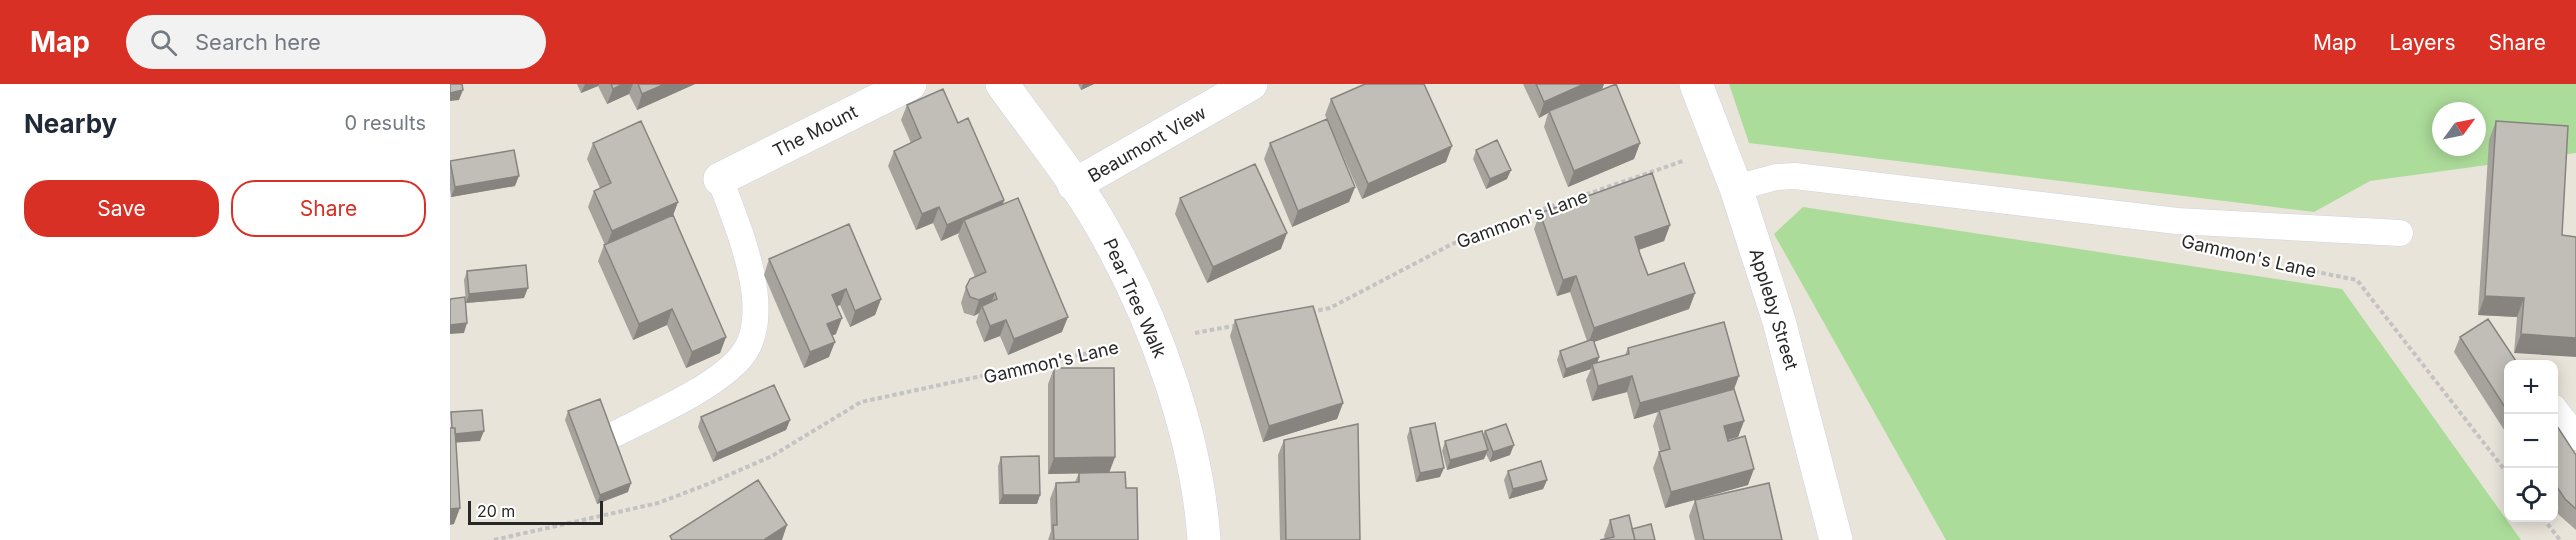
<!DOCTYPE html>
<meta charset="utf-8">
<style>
body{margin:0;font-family:Inter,sans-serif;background:#f2f2f3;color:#1f2937}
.controls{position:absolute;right:18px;bottom:18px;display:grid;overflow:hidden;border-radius:12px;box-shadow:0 3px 15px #0003}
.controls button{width:54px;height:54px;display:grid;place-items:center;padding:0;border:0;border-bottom:2px solid #e0e1e3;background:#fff;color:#1f2937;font:30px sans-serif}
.compass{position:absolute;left:1982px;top:18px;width:54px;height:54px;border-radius:50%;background:#fff;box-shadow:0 3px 15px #0003;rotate:57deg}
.scale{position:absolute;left:18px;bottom:15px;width:135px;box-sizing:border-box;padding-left:6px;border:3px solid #282828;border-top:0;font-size:16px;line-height:21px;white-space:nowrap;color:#282828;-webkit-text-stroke:4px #fff;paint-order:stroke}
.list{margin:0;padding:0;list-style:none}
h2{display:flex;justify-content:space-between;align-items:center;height:78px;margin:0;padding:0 24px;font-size:26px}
h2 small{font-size:20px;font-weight:400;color:#747a83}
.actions{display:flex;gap:12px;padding:18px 24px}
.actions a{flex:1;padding:14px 0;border:2px solid #d93025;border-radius:24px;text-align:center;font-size:21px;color:#d93025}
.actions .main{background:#d93025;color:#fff}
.icon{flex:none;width:33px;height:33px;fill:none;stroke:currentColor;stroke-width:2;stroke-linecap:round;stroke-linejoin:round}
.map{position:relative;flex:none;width:2126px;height:456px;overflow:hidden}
header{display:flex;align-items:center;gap:36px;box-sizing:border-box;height:84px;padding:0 30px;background:#d93025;color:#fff}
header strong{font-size:28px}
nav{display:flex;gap:33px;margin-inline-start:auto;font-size:21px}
.search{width:420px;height:54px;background:#f2f2f3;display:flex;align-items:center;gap:15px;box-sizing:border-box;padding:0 21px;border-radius:33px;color:#747a83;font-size:22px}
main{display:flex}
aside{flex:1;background:#fff}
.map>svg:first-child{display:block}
</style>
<header>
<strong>Map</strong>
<div class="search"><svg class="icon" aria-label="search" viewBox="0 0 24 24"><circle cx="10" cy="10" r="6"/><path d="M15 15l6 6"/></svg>Search here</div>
<nav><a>Map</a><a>Layers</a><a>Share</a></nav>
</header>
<main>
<aside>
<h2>Nearby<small>0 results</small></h2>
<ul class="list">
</ul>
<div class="actions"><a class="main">Save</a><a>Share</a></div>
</aside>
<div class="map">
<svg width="2126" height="456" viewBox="0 0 2126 456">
<rect width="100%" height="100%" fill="#e9e4da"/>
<path fill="#acdc9a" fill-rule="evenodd" d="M 1279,0 L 2126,0 L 2126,69 L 1920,97 L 1864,128 L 1299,59 ZM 1991,27 L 2027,27 L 2027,63 L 1991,63 Z
M 1353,123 L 1892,205 L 2071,456 L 1496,456 L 1324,150 Z"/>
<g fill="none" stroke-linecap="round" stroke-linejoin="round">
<g stroke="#d0d2e0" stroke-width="27">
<path id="lane" d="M 1286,104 L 1326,93 L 1345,92 L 1727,137 L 1950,149
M 2104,324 L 2126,353
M 167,349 C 202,331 266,303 291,273 C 327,230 287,141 270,95"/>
</g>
<g stroke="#d0d2e0" stroke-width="34">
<path id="street" d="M 552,0 C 587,49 627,97 656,150 C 706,239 747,354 754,456
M 270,95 L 460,0
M 624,101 L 801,0"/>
</g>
<g stroke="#d0d2e0" stroke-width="34">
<path id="secondary" d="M 1246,0 L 1286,104 L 1329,237 L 1386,456"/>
</g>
<path stroke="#c3c3c3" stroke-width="4" stroke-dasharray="4.5 3" stroke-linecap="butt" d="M 1842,183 L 1907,196 L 2058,390
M 861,228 L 880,224 L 1002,160 L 1088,127 L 1233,77
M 745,249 L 788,241
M 2093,434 L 2110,456
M 44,456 L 208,419 L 258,400 L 322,372 L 411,318 L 666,263"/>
<use href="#lane" stroke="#fff" stroke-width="26"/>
<use href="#street" stroke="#fff" stroke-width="33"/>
<use href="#secondary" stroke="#fff" stroke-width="33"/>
</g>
<path fill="#a6a39d" d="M 127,0 L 245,0 L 187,26 L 179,10 L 157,20 L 148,2 L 131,9 Z
M 628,0 L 644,0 L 631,6 Z
M 1073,0 L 1154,0 L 1152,5 L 1138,12 L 1190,59 L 1184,75 L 1118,103 L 1094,43 L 1098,29 L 1089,34 Z
M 881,15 L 996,78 L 912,115 L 875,31 Z
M 457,21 L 508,39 L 554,116 L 553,120 L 612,248 L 558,271 L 550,252 L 534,258 L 526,238 L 529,229 L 524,232 L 514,229 L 511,219 L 516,203 L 525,193 L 508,152 L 509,149 L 491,157 L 483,139 L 466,146 L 438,82 L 444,67 L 461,59 L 451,36 Z
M 2046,37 L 2112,151 L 2064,269 L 2067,233 L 2028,231 L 2039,56 Z
M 143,59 L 228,118 L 223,131 L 276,253 L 270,269 L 236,284 L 217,241 L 183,256 L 148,177 L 154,161 L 155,161 L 138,123 L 144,107 L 150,104 L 137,75 Z
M 820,59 L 905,103 L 899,118 L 842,143 L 814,75 Z
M 1026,66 L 1057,95 L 1036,105 L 1023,75 Z
M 0,77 L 65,102 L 1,113 L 0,105 Z
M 730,114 L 831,165 L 757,199 L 725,130 Z
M 1090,129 L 1220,141 L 1214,157 L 1189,166 L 1198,191 L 1245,209 L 1239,225 L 1144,258 L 1149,273 L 1147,279 L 1175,271 L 1178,264 L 1284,305 L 1294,337 L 1288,353 L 1278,356 L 1298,401 L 1248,415 L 1332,456 L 1245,456 L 1239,432 L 1245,416 L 1215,424 L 1203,384 L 1209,368 L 1210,368 L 1203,342 L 1208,328 L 1184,335 L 1177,308 L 1142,317 L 1136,296 L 1141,285 L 1113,294 L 1107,276 L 1110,267 L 1137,257 L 1120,208 L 1107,212 L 1084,145 Z
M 319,175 L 431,215 L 425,231 L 400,243 L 390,221 L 387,222 L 386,250 L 382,252 L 379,273 L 354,284 L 314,191 Z
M 17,187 L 74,214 L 16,219 L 14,196 Z
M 785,236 L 893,319 L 887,335 L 813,358 L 780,252 Z
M 2010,253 L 2058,280 L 2058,352 L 2004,268 Z
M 604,284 L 665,373 L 659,388 L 676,404 L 688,456 L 598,456 L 601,447 L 600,415 L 606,399 L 625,398 L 629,389 L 598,390 L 598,300 Z
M 118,327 L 178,408 L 147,420 L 115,336 Z
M 251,333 L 340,336 L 336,346 L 263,378 L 248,343 Z
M 2103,336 L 2126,371 L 2126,446 L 2109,431 L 2103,422 Z
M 960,344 L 990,393 L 966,398 L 957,353 Z
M 1035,347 L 1060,371 L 1040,378 L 1036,370 L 1034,375 L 997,386 L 992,367 L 995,357 L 1033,351 Z
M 834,356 L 910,456 L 830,456 L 828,371 Z
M 551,373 L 590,411 L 587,420 L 549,420 L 548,382 Z
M 1058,387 L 1097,396 L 1093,405 L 1059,415 L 1054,396 Z
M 1160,436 L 1182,445 L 1205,456 L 1155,455 L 1154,452 Z"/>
<path fill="#878480" d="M 135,0 L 149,0 L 148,2 L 131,9 Z
M 173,0 L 183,0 L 179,10 L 157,20 L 163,5 Z
M 215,0 L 245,0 L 187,26 L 192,10 Z
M 633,0 L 644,0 L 631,6 Z
M 1134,0 L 1154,0 L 1152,5 L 1100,29 L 1099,27 L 1098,29 L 1089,34 L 1094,18 Z
M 13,6 L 9,16 L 0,17 L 0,9 Z
M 1190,59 L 1184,75 L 1118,103 L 1124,87 Z
M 1002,62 L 996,78 L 912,115 L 918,100 Z
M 1061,86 L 1057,95 L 1036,105 L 1040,95 Z
M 69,92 L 65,102 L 1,113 L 5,103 Z
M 905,103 L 899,118 L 842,143 L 848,127 Z
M 554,116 L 549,132 L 514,136 L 509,149 L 491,157 L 497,141 Z
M 228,118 L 222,134 L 156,163 L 162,147 Z
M 489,123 L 483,139 L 466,146 L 472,130 Z
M 1220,141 L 1214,157 L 1179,169 L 1185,153 Z
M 837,149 L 831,165 L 757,199 L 763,183 Z
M 1126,192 L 1120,208 L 1107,212 L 1113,196 Z
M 78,204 L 74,214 L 16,219 L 19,210 Z
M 396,205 L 390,221 L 376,227 L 382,211 Z
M 545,209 L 539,225 L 532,222 L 529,229 L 524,232 L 529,216 Z
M 1245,209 L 1239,225 L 1138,260 L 1144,244 Z
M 2035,212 L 2074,214 L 2067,233 L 2028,231 Z
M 431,215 L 425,231 L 400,243 L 405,227 Z
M 222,225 L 217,241 L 183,256 L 189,240 Z
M 618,233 L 612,248 L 558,271 L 564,255 Z
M 392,234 L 386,250 L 371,256 L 377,240 Z
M 556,236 L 550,252 L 534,258 L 540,242 Z
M 17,239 L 14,249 L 0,250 L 0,241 Z
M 2071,250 L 2126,254 L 2126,273 L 2064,269 Z
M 276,253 L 270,269 L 236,284 L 242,268 Z
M 385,258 L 379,273 L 354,284 L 360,268 Z
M 1149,273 L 1146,283 L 1142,280 L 1141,285 L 1113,294 L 1116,285 Z
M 1182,292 L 1177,308 L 1142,317 L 1148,302 Z
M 1289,292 L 1283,308 L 1209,326 L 1208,328 L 1184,335 L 1190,319 Z
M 893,319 L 887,335 L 813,358 L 819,342 Z
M 340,336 L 336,346 L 263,378 L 267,369 Z
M 1294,337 L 1288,353 L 1269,358 L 1274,342 Z
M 34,347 L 30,357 L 0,359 L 2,350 Z
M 1064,361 L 1060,371 L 1040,378 L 1043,368 Z
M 1038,366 L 1034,375 L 997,386 L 1000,376 Z
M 665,373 L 659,389 L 598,390 L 604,374 Z
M 994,384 L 990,393 L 966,398 L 970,389 Z
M 1304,385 L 1298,401 L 1215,424 L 1221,408 Z
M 1097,396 L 1093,405 L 1059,415 L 1063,405 Z
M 181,399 L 178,408 L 147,420 L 150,411 Z
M 553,411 L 590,411 L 587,420 L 549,420 Z
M 10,424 L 4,440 L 0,441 L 0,425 Z
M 337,441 L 332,456 L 314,456 Z"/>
<path fill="#c1bdb7" stroke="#878480" stroke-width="1.5" d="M 0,0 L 12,0 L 13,6 L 0,9 Z
M 161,0 L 173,0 L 163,5 Z
M 188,0 L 215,0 L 192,10 Z
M 915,0 L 974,0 L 1002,62 L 918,100 L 881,15 Z
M 1086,0 L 1134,0 L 1094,18 Z
M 1166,0 L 1190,59 L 1124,87 L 1099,27 Z
M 493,5 L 508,39 L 518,34 L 554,116 L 497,141 L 489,123 L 472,130 L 444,67 L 471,54 L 457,21 Z
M 877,35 L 905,103 L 848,127 L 820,59 Z
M 191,37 L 228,118 L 162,147 L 144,107 L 161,99 L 143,59 Z
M 2046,37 L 2118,42 L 2112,151 L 2126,153 L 2126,254 L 2071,250 L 2074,214 L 2035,212 Z
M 1047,56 L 1061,86 L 1040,95 L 1026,66 Z
M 64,66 L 69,92 L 5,103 L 0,77 Z
M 805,80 L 837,149 L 763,183 L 730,114 Z
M 1202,89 L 1220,141 L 1185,153 L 1190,170 L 1198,191 L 1234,179 L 1245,209 L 1144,244 L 1126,192 L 1113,196 L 1090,129 Z
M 568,114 L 618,233 L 564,255 L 556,236 L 540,242 L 532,222 L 547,215 L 545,209 L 529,216 L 520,213 L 516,203 L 520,195 L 536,188 L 514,136 Z
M 223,131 L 276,253 L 242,268 L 222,225 L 189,240 L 154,161 Z
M 399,140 L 431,215 L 405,227 L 396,205 L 382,211 L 392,234 L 377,240 L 385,258 L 360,268 L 319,175 Z
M 76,181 L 78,204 L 19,210 L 17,187 Z
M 15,213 L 17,239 L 0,241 L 0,215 Z
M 863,222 L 893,319 L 819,342 L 785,236 Z
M 2038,235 L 2068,280 L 2058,280 L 2058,328 L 2010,253 Z
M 1274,238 L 1289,292 L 1190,319 L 1182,292 L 1148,302 L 1142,280 L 1179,270 L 1178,264 Z
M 1143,255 L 1149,273 L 1116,285 L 1110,267 Z
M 604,284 L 664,284 L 665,373 L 604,374 Z
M 324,301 L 340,336 L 267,369 L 251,333 Z
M 1284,305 L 1294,337 L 1274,342 L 1278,357 L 1295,352 L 1304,385 L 1221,408 L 1209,368 L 1220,365 L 1209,326 Z
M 150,315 L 181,399 L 150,411 L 118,327 Z
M 32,326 L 34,347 L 5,350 L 5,344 L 2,344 L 1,328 Z
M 2103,336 L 2126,371 L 2126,425 L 2115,415 L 2103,397 Z
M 985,339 L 994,384 L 970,389 L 960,344 Z
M 908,340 L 910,456 L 836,456 L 834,356 Z
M 1056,340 L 1064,361 L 1043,368 L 1035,347 Z
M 0,344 L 5,344 L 10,424 L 0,425 Z
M 1032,347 L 1038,366 L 1000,376 L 995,357 Z
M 589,372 L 590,411 L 553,411 L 551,373 Z
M 1091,377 L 1097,396 L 1063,405 L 1058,387 Z
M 675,388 L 676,404 L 687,404 L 688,456 L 604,456 L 603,441 L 607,441 L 606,399 L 629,398 L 629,389 Z
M 308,396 L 337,441 L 314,456 L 222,456 L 220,452 Z
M 1319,399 L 1332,456 L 1254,456 L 1245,416 Z
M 1179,431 L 1185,456 L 1150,456 L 1164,453 L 1160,436 Z
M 1201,440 L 1205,456 L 1185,456 L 1182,445 Z"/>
<g text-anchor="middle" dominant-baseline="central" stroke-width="4.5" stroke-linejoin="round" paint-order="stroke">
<g font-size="18" fill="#282828" stroke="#fff">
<text transform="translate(365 47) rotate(-27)">The Mount</text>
<text transform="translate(697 60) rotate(-30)">Beaumont View</text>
<text transform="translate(1072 135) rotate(-20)">Gammon's Lane</text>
<text transform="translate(1799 172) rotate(13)">Gammon's Lane</text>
<text transform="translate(685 214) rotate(66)">Pear Tree Walk</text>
<text transform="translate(1324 225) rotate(73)">Appleby Street</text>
<text transform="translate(601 278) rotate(-13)">Gammon's Lane</text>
</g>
</g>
</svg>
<div class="controls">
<button>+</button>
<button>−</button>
<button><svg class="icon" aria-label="locate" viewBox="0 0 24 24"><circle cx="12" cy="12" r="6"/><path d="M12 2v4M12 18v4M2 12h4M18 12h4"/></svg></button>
</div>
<svg class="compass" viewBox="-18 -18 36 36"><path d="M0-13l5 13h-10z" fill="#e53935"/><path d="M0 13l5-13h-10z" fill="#747a83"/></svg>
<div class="scale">20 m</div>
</div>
</main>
